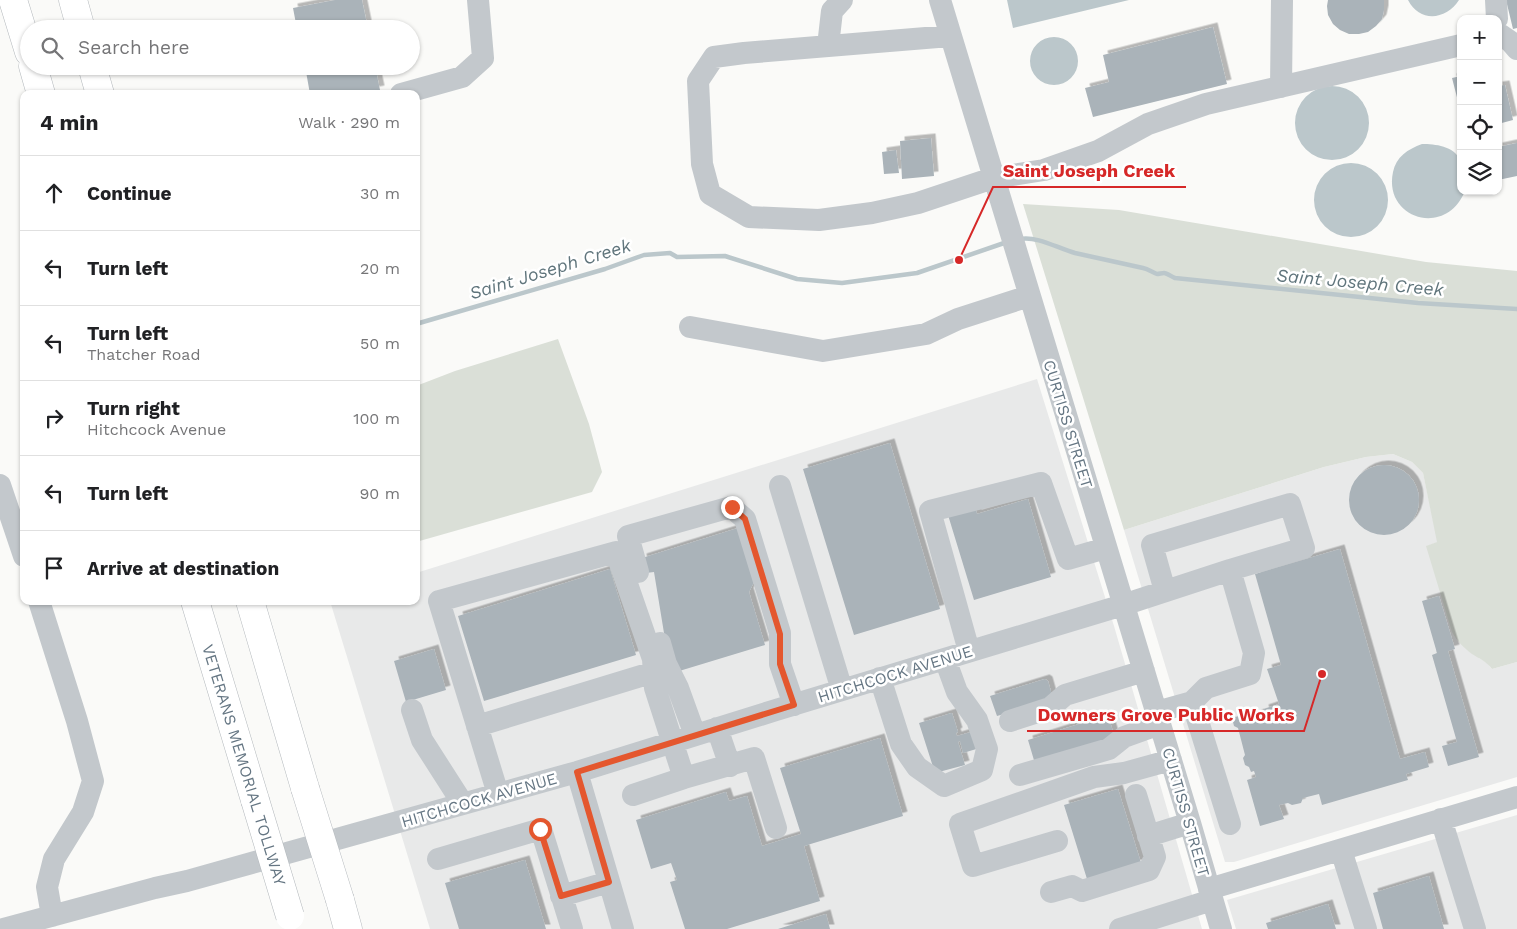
<!DOCTYPE html>
<meta charset="utf-8">
<style>
body{margin:0;font-family:"Work Sans",sans-serif;background:#f2f2f2;color:#202124}
.controls{position:absolute;right:15px;top:15px;display:grid;overflow:hidden;border-radius:10px;box-shadow:0 1px 4px #0004}
.controls button{width:45px;height:45px;display:grid;place-items:center;padding:0;border:0;border-bottom:1px solid #e0e0e0;background:#fff;color:#202124;font:25px sans-serif}
.stop{position:absolute;width:15px;height:15px;margin:-11px;border:4px solid #e4572e;border-radius:50%;background:#fff}
.stop.end{background:#e4572e;border-color:#fff;box-shadow:0 1px 5px #0008}
.list{margin:0;padding:0;list-style:none}
h2{display:flex;justify-content:space-between;align-items:center;height:65px;margin:0;padding:0 20px;font-size:21px}
h2 small{font-size:16px;font-weight:400;color:#757577}
.list li{display:grid;grid-template-columns:32px 1fr auto;gap:15px;align-items:center;box-sizing:border-box;height:75px;padding:0 20px;border-top:1px solid #e0e0e0}
.list b{display:block;font-size:19px;white-space:nowrap}
.list p{margin:0;font-size:16px;white-space:nowrap;color:#757577}
.list em{font-size:16px;font-style:normal;color:#757577}
.icon{flex:none;width:28px;height:28px;fill:none;stroke:currentColor;stroke-width:2;stroke-linecap:round;stroke-linejoin:round}
.map{position:relative;flex:none;width:1517px;height:929px;overflow:hidden}
.search{position:absolute;background:#fff;box-shadow:0 1px 4px #0004;left:20px;top:20px;width:400px;height:55px;display:flex;align-items:center;gap:12px;box-sizing:border-box;padding:0 18px;border-radius:28px;color:#757577;font-size:19px}
.panel{position:absolute;background:#fff;box-shadow:0 1px 4px #0004;left:20px;top:90px;width:400px;height:515px;border-radius:10px}
.map>svg:first-child{display:block}
</style>
<div class="map">
<svg width="1517" height="929" viewBox="0 0 1517 929">
<defs>
<filter id="shadow"><feDropShadow dx="4.5" dy="-4.5" stdDeviation="0" flood-color="#0004"/></filter>
</defs>
<rect width="100%" height="100%" fill="#fafaf8"/>
<path fill="#e8e9e9" d="M 1037,379 L 1114,626 L 1202,929 L 430,929 L 330,601 L 416,601 L 416,573 Z
M 1393,454 L 1412,462 L 1423,473 L 1438,542 L 1427,546 L 1479,658 L 1487,663 L 1492,669 L 1517,662 L 1517,777 L 1234,862 L 1225,862 L 1124,530 L 1324,467 L 1366,457 Z
M 1517,815 L 1517,929 L 1236,929 L 1227,900 Z"/>
<path fill="#dadfd7" d="M 1023,204 L 1119,210 L 1426,262 L 1517,271 L 1517,662 L 1492,669 C 1487,662 1480,659 1472,654 C 1464,648 1457,641 1452,632 L 1426,546 L 1437,542 L 1423,473 L 1412,462 L 1393,454 L 1366,457 L 1324,467 L 1124,530 Z
M 558,339 L 589,424 L 602,472 L 592,492 L 416,542 L 416,386 L 455,371 Z"/>
<path fill="#bbc7cb" d="M 1007,0 L 1129,0 L 1013,28 Z
M 1408,0 L 1459,0 C 1446,20 1420,23 1408,0 Z
M1030 61a24 24 0 1 1 48 0a24 24 0 1 1-48 0Z
M1295 123a37 37 0 1 1 74 0a37 37 0 1 1-74 0Z
M 1422,144 C 1435,144 1454,146 1460,160 C 1463,166 1461,183 1461,191 L 1465,191 C 1446,238 1383,219 1393,172 C 1396,157 1408,149 1422,144 Z
M1314 200a37 37 0 1 1 74 0a37 37 0 1 1-74 0Z"/>
<g fill="none" stroke-linecap="round" stroke-linejoin="round">
<path stroke="#bbc7cb" stroke-width="4.5" d="M 1020,239 C 1038,236 1057,248 1075,253 C 1098,258 1120,263 1143,268 C 1148,269 1152,272 1157,274 C 1159,274 1162,273 1164,273 C 1167,273 1172,277 1175,278 L 1418,303 L 1517,309
M 416,324 L 605,269 L 644,255 L 670,253 L 677,257 L 725,256 L 797,279 L 842,283 L 917,273 L 1007,242"/>
</g>
<path fill="#aab3b9" filter="url(#shadow)" d="M 335,0 L 362,0 L 368,29 L 297,29 L 293,8 Z
M 1328,0 L 1384,0 L 1384,10 L 1382,19 L 1376,26 L 1368,32 L 1359,34 L 1349,34 L 1340,30 L 1333,24 L 1328,15 L 1327,6 Z
M 1506,0 L 1517,0 L 1517,28 L 1513,29 Z
M 1213,27 L 1227,84 L 1093,117 L 1085,88 L 1109,82 L 1103,55 Z
M 305,66 L 375,66 L 380,90 L 360,94 L 310,94 Z
M 1461,76 L 1461,109 L 1460,109 L 1452,78 Z
M 1505,85 L 1513,120 L 1498,124 L 1498,86 Z
M 931,138 L 934,176 L 902,179 L 900,141 Z
M 1517,143 L 1517,176 L 1498,180 L 1498,147 Z
M 896,150 L 899,173 L 884,174 L 882,152 Z
M 890,443 L 940,609 L 854,635 L 803,469 Z
M1349 500a35 35 0 1 1 70 0a35 35 0 1 1-70 0Z
M 1028,499 L 1051,577 L 974,600 L 948,515 L 975,507 L 977,514 Z
M 738,528 L 754,582 L 749,592 L 765,645 L 676,672 L 664,633 L 654,572 L 646,573 L 642,558 Z
M 1340,549 L 1400,759 L 1425,752 L 1429,767 L 1406,774 L 1408,780 L 1322,805 L 1319,794 L 1303,798 L 1301,803 L 1292,805 L 1288,803 L 1279,805 L 1284,819 L 1260,826 L 1247,780 L 1256,777 L 1254,771 L 1251,772 L 1249,767 L 1245,765 L 1243,758 L 1245,755 L 1238,728 L 1234,726 L 1233,722 L 1235,717 L 1239,716 L 1242,718 L 1265,712 L 1264,709 L 1279,704 L 1267,669 L 1281,665 L 1255,574 Z
M 610,569 L 636,655 L 484,701 L 458,616 Z
M 1439,596 L 1455,649 L 1448,651 L 1479,757 L 1448,766 L 1442,746 L 1457,742 L 1432,655 L 1437,653 L 1422,601 Z
M 434,649 L 446,690 L 406,702 L 394,661 Z
M 1045,679 L 1048,681 L 1053,699 L 997,716 L 990,696 Z
M 952,713 L 958,732 L 956,733 L 957,736 L 978,730 L 983,747 L 963,753 L 960,741 L 958,742 L 965,765 L 935,773 L 919,723 Z
M 1108,715 L 1116,742 L 1036,767 L 1028,740 Z
M 880,738 L 903,816 L 804,846 L 820,901 L 727,929 L 685,929 L 670,882 L 677,880 L 671,863 L 651,869 L 636,820 L 726,792 L 729,801 L 747,796 L 762,846 L 801,834 L 780,768 Z
M 1118,789 L 1141,863 L 1087,879 L 1064,805 Z
M 525,860 L 546,929 L 459,929 L 445,883 Z
M 1429,876 L 1444,929 L 1383,929 L 1373,893 Z
M 1328,904 L 1336,929 L 1268,929 L 1266,923 Z
M 826,914 L 830,929 L 778,929 Z"/>
<g fill="none" stroke-linecap="round" stroke-linejoin="round">
<g stroke="#b4b9bd" stroke-width="29">
<path id="highway" d="M 13,0 L 29,52
M 73,0 L 81,29
M 33,66 L 41,94
M 92,66 L 100,94
M 195,601 L 255,800
M 250,601 L 305,788
M 340,900 L 348,929"/>
</g>
<path stroke="#c3c8cc" stroke-width="22" d="M 940,0 L 1190,823 L 1221,929
M 1496,0 L 1497,19
M 1498,33 L 1511,42 L 1517,49
M 950,36 L 744,53 L 714,57 L 698,81 L 702,164 L 710,194 L 749,217 L 819,220 L 872,213 L 918,203 L 993,178 L 1044,170 L 1098,151 L 1148,124 L 1206,104 L 1461,45
M 828,46 L 832,11 L 842,0
M 1281,87 L 1282,0
M 401,94 L 462,77 L 483,58 L 478,0
M 690,327 L 823,351 L 926,334 L 958,319 L 1029,296
M 0,485 L 24,556
M 780,486 L 842,690
M 638,572 L 628,536 L 731,507 L 745,519 L 780,633 L 780,664 L 794,705
M 1165,591 L 1152,545 L 1290,504 L 1304,548 L 1230,570
M 39,601 L 77,721 L 93,781 L 83,812 L 54,859 L 47,887 L 52,916
M 660,643 L 666,664 L 678,688 L 695,735
M 969,651 L 930,511 L 1041,483 L 1068,559 L 1106,548
M 880,678 L 901,744 L 917,767 L 944,786 L 982,770 L 987,749 L 977,720 L 957,692 L 945,659
M 412,710 L 422,740 L 463,804
M 1156,712 L 1192,702 L 1230,824
M 1010,721 L 1050,708 L 1065,695 L 1144,671
M 477,726 L 654,672
M 717,728 L 730,766
M 577,772 L 623,929
M 1020,775 L 1109,749 L 1124,737 L 1160,724
M 684,778 L 754,758 L 776,828
M 498,794 L 439,601 L 616,552 L 653,659 L 655,688 L 684,778 L 633,795
M 1441,819 L 1475,929
M 1148,836 L 1190,823
M 1057,841 L 973,866 L 960,824 L 1094,777 L 1124,773 L 1171,760
M 1341,850 L 1366,929
M 438,859 L 541,829 L 572,929
M 1209,889 L 1517,797
M 1051,892 L 1072,886 L 1082,891 L 1149,870 L 1155,857 L 1136,795
M 561,896 L 609,882
M 3,929 L 155,888 L 187,881 L 577,772 L 776,710 L 1123,605 L 1230,570 L 1254,653 L 1250,674 L 1206,688 L 1192,702
M 1120,929 L 1212,900"/>
<use href="#highway" stroke="#fff" stroke-width="28"/>
<g stroke="#b4b9bd" stroke-width="29" stroke-linecap="butt">
<path id="highway-bridge" d="M 305,788 L 340,900
M 255,800 L 290,916"/>
</g>
<use href="#highway-bridge" stroke="#fff" stroke-width="28"/>
</g>
<g fill="none" stroke-linecap="round" stroke-linejoin="round">
<path stroke="#e4572e" stroke-width="6" d="M 540,829 L 561,896 L 609,882 L 577,772 L 794,705 L 780,664 L 780,634 L 745,519 L 732,507"/>
</g>
<g text-anchor="middle" dominant-baseline="central" stroke-width="5" stroke-linejoin="round" paint-order="stroke">
<g font-size="16" fill="#657683" stroke="#fff">
<text transform="translate(1068 424) rotate(73)">CURTISS STREET</text>
<text transform="translate(895 674) rotate(-17)">HITCHCOCK AVENUE</text>
<text transform="translate(244 765) rotate(73)">VETERANS MEMORIAL TOLLWAY</text>
<text transform="translate(479 800) rotate(-16)">HITCHCOCK AVENUE</text>
<text transform="translate(1186 812) rotate(74)">CURTISS STREET</text>
</g>
<g font-size="18" font-style="italic" fill="#60757c" stroke="#fff">
<text transform="translate(550 269) rotate(-17)">Saint Joseph Creek</text>
<text transform="translate(1360 282) rotate(5)">Saint Joseph Creek</text>
</g>
</g>
<path fill="none" stroke="#d62828" stroke-width="2" d="M959 260L993 187H1186M1322 674L1304 731H1027"/>
<g fill="#d62828" stroke="#fff" stroke-width="2">
<circle cx="959" cy="260" r="5"/>
<circle cx="1322" cy="674" r="5"/>
</g>
<g font-size="18" text-anchor="middle" font-weight="bold" fill="#d62828" stroke="#fff" stroke-width="5" stroke-linejoin="round" paint-order="stroke">
<text x="1089" y="177">Saint Joseph Creek</text>
<text x="1166" y="721">Downers Grove Public Works</text>
</g>
</svg>
<div class="controls">
<button>+</button>
<button>−</button>
<button><svg class="icon" aria-label="locate" viewBox="0 0 24 24"><circle cx="12" cy="12" r="6"/><path d="M12 2v4M12 18v4M2 12h4M18 12h4"/></svg></button>
<button><svg class="icon" aria-label="layers" viewBox="0 0 24 24"><path d="M12 4l9 5-9 5-9-5zM3 14l9 5 9-5"/></svg></button>
</div>
<div class="stop" style="left:540px;top:829px"></div>
<div class="stop end" style="left:732px;top:507px"></div>
<div class="search"><svg class="icon" aria-label="search" viewBox="0 0 24 24"><circle cx="10" cy="10" r="6"/><path d="M15 15l6 6"/></svg>Search here</div>
<section class="panel">
<h2>4 min<small>Walk · 290 m</small></h2>
<ul class="list">
<li><svg class="icon" aria-label="ahead" viewBox="0 0 24 24"><path d="M12 20V5M6 11l6-6 6 6"/></svg><div><b>Continue</b></div><em>30 m</em></li>
<li><svg class="icon" aria-label="left" viewBox="0 0 24 24"><path d="M17 20v-9H6M10 6l-5 5 5 5"/></svg><div><b>Turn left</b></div><em>20 m</em></li>
<li><svg class="icon" aria-label="left" viewBox="0 0 24 24"><path d="M17 20v-9H6M10 6l-5 5 5 5"/></svg><div><b>Turn left</b><p>Thatcher Road</p></div><em>50 m</em></li>
<li><svg class="icon" aria-label="right" viewBox="0 0 24 24"><path d="M7 20v-9h11M14 6l5 5-5 5"/></svg><div><b>Turn right</b><p>Hitchcock Avenue</p></div><em>100 m</em></li>
<li><svg class="icon" aria-label="left" viewBox="0 0 24 24"><path d="M17 20v-9H6M10 6l-5 5 5 5"/></svg><div><b>Turn left</b></div><em>90 m</em></li>
<li><svg class="icon" aria-label="arrive" viewBox="0 0 24 24"><path d="M6 21V4h12l-3 4 3 4H6"/></svg><div><b>Arrive at destination</b></div></li>
</ul>
</section>
</div>
